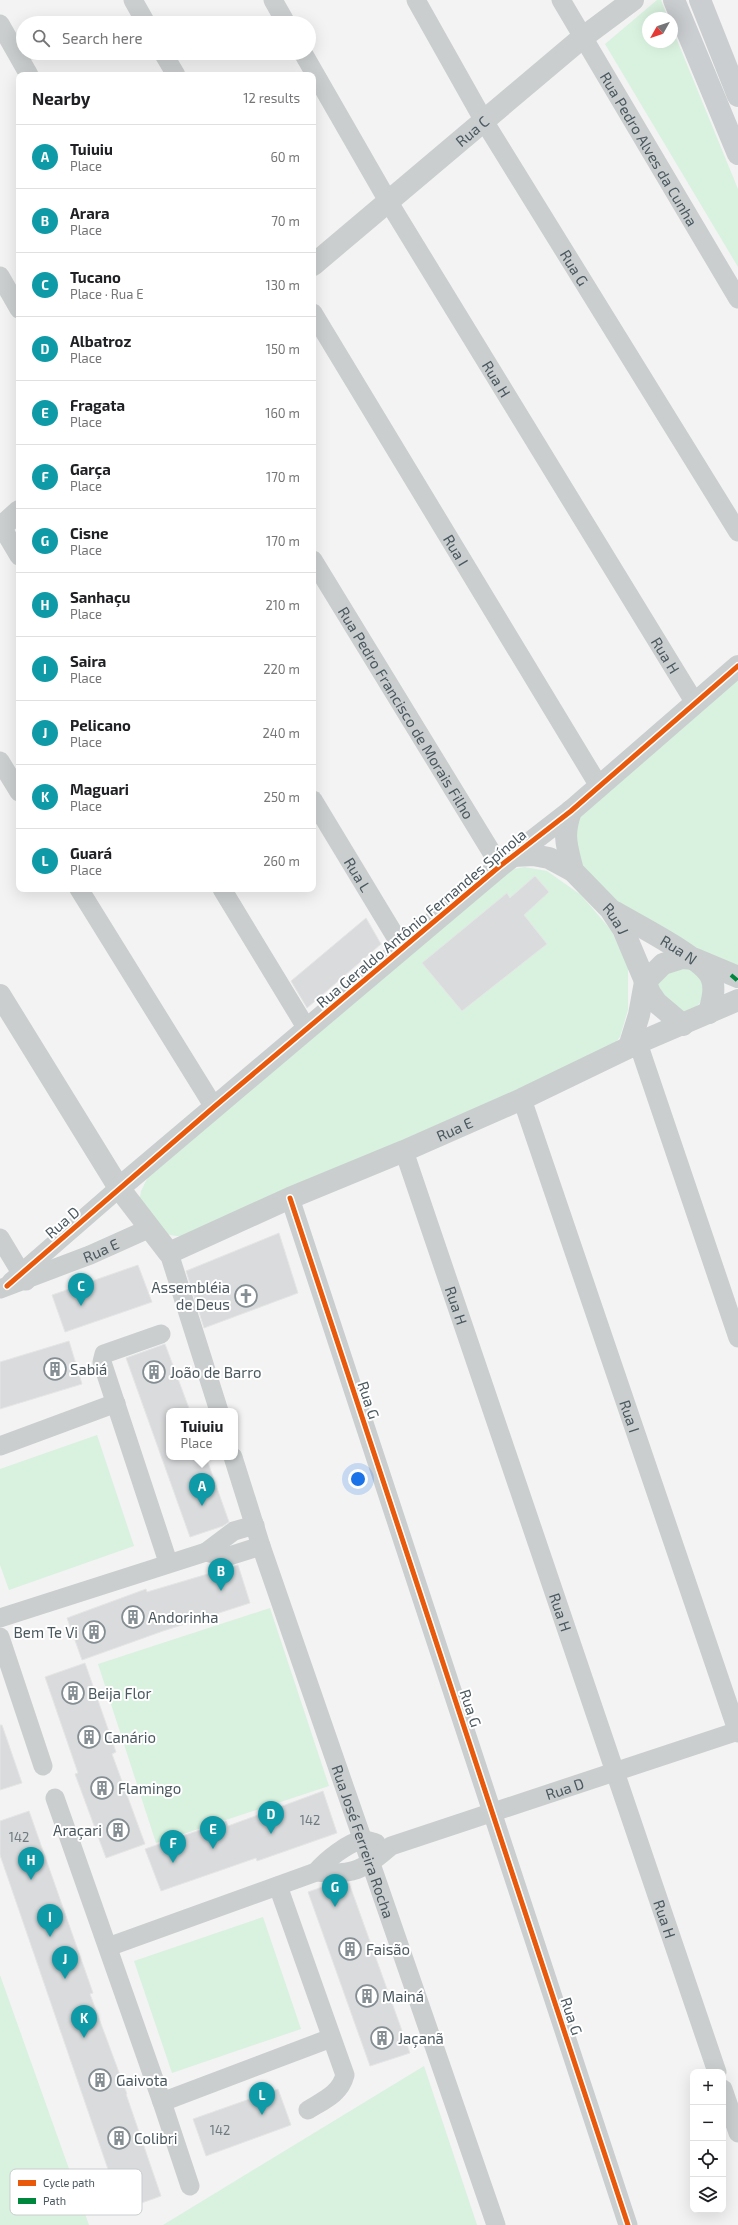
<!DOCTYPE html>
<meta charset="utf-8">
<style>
body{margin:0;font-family:"Exo 2",sans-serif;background:#f2f2f2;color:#202124}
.controls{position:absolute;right:12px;bottom:12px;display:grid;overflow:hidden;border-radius:8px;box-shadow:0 4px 16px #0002}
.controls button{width:36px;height:36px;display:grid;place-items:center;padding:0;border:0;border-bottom:1px solid #e0e0e0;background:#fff;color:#202124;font:20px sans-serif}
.compass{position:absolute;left:642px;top:12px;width:36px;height:36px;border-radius:50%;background:#fff;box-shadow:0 4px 16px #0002;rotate:230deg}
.you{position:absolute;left:358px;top:1479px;width:14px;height:14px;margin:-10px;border:3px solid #fff;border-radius:50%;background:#1a73e8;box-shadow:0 0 0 6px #1a73e833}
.badge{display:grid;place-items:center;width:26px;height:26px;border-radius:50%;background:#0f766e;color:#fff;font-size:13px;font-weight:700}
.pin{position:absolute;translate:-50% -33px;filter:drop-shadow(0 1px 2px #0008)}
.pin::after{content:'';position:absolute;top:21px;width:14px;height:12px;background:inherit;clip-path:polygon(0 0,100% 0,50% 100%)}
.popup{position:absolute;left:166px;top:1408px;width:72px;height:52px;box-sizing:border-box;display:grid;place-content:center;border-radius:8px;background:#fff;filter:drop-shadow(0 1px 3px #0005);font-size:13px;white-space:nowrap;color:#757577}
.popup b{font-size:15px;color:#202124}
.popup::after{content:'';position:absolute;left:50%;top:100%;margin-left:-8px;border:8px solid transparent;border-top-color:#fff}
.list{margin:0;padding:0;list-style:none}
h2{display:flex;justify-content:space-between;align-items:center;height:52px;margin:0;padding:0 16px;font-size:17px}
h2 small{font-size:13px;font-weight:400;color:#757577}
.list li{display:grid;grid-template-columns:26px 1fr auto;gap:12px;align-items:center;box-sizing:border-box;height:64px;padding:0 16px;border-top:1px solid #e0e0e0}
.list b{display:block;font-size:15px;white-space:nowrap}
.list p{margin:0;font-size:13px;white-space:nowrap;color:#757577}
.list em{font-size:13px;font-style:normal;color:#757577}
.icon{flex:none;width:22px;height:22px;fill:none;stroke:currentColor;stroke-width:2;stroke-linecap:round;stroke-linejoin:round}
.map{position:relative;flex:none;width:738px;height:2225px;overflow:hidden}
.search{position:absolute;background:#fff;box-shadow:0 4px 16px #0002;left:16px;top:16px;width:300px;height:44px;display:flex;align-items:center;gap:10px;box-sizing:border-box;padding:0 14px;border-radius:22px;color:#757577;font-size:15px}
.panel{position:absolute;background:#fff;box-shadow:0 4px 16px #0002;left:16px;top:72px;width:300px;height:820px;border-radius:8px}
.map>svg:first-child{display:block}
</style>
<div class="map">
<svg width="738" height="2225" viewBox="0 0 738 2225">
<rect width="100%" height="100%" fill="#f3f3f3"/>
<path fill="#d9f1df" d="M 657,0 L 661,0 L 668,18 L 648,18 L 648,42 L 672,42 L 672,28 L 738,189 L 738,267 L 605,44 Z
M 738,678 L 738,969 L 727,965 L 636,918 L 579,867 L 572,830 L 579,818 Z
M 524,867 L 547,871 L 581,895 L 611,930 L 628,966 L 628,1010 L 620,1037 L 609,1050 L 185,1236 C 159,1238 153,1222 139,1204 L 141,1191 L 150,1173 L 504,871 Z
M 689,966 L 702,978 C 704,996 705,1005 685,1013 L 657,996 L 658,978 L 664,971 Z
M 97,1435 L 134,1546 L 9,1590 L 0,1565 L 0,1469 Z
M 270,1608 L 329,1786 L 156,1843 L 98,1664 Z
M 263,1917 L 301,2029 L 172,2073 L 134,1961 Z
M 0,1975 L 89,2225 L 0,2225 Z
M 424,2066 L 477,2225 L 163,2225 Z"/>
<path fill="#d9dbdc" stroke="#e5e5e6" d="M 535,876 L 549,892 L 524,915 L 547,944 L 462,1011 L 422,963 L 507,893 L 510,898 Z
M 366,918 L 381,944 L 307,1008 L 291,981 Z
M 279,1233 L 298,1293 L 204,1328 L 186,1271 Z
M 138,1265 L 152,1302 L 65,1332 L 52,1295 Z
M 69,1341 L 82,1384 L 0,1409 L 0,1362 Z
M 165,1344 L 190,1411 L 169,1411 L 169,1457 L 206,1457 L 229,1522 L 223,1526 L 190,1537 L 126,1358 Z
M 238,1565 L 250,1603 L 163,1631 L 82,1660 L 67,1618 L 146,1589 L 147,1592 Z
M 85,1663 L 116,1752 L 112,1754 L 145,1844 L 106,1858 L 75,1774 L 78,1773 L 45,1677 Z
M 0,1725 L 2,1725 L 22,1783 L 0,1790 Z
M 323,1791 L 337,1833 L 257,1861 L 256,1858 L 161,1891 L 145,1849 L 226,1821 L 228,1826 Z
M 29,1811 L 93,1993 L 90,1994 L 127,2094 L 126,2094 L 161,2196 L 122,2210 L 0,1855 L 0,1821 Z
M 349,1883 L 410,2053 L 370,2066 L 308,1892 L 331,1884 Z
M 278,2089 L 291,2125 L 206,2156 L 193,2119 Z"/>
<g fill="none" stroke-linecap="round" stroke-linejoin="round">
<g stroke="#cacecf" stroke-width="19">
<path d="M 133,0 L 146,23"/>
<path d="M 273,0 L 286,23"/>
<path id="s1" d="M 416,0 L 484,121 L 738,532"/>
<path id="s2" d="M 561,0 L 738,299"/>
<path d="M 0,24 L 29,75"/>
<path d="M 163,53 L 176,75"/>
<path id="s3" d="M 303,53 L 388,201 L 695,703"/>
<path d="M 0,276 L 19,309"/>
<path id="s4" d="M 313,313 L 599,786"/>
<path d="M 0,524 L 19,556"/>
<path id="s5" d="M 313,560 L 500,866"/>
<path d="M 0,761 L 19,792"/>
<path id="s6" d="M 313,800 L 403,949"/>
<path d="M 79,889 L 214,1107"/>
<path d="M 222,889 L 307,1029"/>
<path d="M 638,1043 L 738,1338"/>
<path id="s7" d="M 522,1099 L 738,1733"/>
<path id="s8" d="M 404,1151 L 717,2072"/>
<path d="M 290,1198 L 628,2225"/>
<path d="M 0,1238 L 26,1281"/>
<path d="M 169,1253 L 219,1411"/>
<path d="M 11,1282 L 119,1188"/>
<path id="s9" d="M 0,1289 L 90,1255 L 148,1229"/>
<path d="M 161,1334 L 104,1354 L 102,1362 L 168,1562"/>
<path d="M 0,1446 L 116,1403"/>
<path id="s10" d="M 233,1457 L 261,1546 L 496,2225"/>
<path d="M 206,1552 L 226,1557 L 261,1546"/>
<path d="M 0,1618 L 206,1552 L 234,1531 L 255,1525"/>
<path d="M 0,1637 L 43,1766"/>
<path d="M 55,1798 L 162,2102"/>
<path d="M 316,1872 C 325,1861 348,1842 363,1840 C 367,1840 372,1842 376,1843"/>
<path d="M 278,1886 L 345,2075 C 340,2094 324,2100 308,2110"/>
<path id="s11" d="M 108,1947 L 316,1872 C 353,1876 363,1870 391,1846 L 738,1731"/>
<path d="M 723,2089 L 738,2133"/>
<path d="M 190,2186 L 162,2102 L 331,2038"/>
</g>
<g stroke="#cacecf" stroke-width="22">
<path id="s12" d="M 313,265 L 582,38 L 633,0"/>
<path d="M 0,528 L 19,511"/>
<path d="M 571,811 C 562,836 567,846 573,871"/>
<path id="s13" d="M 513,856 L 533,855 L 549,858 L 573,871 L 610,909 L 623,929 L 650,993 L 657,1003 L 683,1025"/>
<path id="s14" d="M 615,912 C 635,924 703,958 711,977 C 716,988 712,1001 709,1013"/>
<path id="s15" d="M 0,995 L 119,1188 L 169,1253 L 290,1198 L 404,1151 L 522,1099 L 638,1043 L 738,1000"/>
<path d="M 629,1047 L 639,1015 L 645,982 L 663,964 L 682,958 L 695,959 L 738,977"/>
<path d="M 119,1188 L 500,866 L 571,811 L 738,666"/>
</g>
<path stroke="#cbced0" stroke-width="22" d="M 674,0 L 738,154
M 700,0 L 738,96"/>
<path stroke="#00873e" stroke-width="4" stroke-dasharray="8 4" stroke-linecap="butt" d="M 731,975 L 738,981"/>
<g stroke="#fff" stroke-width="8">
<path id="cycleway" d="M 290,1198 L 628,2225
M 7,1286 L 214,1107 L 500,866 L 571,811 L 738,666"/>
</g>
<use href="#cycleway" stroke="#e8590c" stroke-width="5"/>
</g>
<defs>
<g id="church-ring" transform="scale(1.15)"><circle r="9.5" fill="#fff" stroke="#858e93" stroke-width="1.5"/><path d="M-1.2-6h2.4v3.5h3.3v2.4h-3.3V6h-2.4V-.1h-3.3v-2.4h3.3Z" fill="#858e93"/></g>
<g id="building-ring" transform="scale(1.15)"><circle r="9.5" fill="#fff" stroke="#858e93" stroke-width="1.5"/><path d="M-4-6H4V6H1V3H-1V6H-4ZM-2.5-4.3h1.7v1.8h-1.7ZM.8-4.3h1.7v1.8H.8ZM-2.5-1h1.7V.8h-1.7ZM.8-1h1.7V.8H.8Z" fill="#858e93"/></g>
</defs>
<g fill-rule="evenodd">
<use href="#church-ring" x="246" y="1296"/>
<use href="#building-ring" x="55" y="1369"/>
<use href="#building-ring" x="154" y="1372"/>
<use href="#building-ring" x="133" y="1617"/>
<use href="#building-ring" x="94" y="1632"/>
<use href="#building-ring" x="73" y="1693"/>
<use href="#building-ring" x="89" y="1737"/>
<use href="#building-ring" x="102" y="1788"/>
<use href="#building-ring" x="118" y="1830"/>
<use href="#building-ring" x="350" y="1949"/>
<use href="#building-ring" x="367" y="1996"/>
<use href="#building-ring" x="382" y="2038"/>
<use href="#building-ring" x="100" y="2080"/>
<use href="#building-ring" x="119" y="2138"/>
</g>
<g text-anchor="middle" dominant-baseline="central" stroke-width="4" stroke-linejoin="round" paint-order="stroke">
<g font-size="13" fill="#6f7a80">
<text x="310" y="1820">142</text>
<text x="19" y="1837">142</text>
<text x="220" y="2130">142</text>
</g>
<g font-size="15" fill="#4a585f" stroke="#fff">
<text stroke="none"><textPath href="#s12" startOffset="208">Rua C</textPath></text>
<text stroke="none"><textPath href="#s2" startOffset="173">Rua Pedro Alves da Cunha</textPath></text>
<text stroke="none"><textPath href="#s1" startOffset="311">Rua G</textPath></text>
<text stroke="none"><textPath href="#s3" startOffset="379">Rua H</textPath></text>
<text stroke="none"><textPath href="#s4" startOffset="277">Rua I</textPath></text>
<text stroke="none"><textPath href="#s3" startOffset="703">Rua H</textPath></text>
<text stroke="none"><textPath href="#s5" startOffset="179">Rua Pedro Francisco de Morais Filho</textPath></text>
<text stroke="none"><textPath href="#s6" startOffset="87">Rua L</textPath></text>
<text transform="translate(421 918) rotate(-40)">Rua Geraldo Antônio Fernandes Spínola</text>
<text stroke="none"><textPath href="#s13" startOffset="128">Rua J</textPath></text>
<text stroke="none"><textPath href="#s14" startOffset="74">Rua N</textPath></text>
<text stroke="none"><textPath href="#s15" startOffset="620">Rua E</textPath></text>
<text transform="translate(62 1222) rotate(-41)">Rua D</text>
<text stroke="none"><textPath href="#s9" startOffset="108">Rua E</textPath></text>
<text stroke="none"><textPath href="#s8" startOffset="163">Rua H</textPath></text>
<text transform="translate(369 1400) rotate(72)">Rua G</text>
<text stroke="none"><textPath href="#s7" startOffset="335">Rua I</textPath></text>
<text stroke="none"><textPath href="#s8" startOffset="487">Rua H</textPath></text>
<text transform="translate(471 1708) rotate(72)">Rua G</text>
<text stroke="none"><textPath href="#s11" startOffset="487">Rua D</textPath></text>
<text stroke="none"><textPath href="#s10" startOffset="406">Rua José Ferreira Rocha</textPath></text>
<text stroke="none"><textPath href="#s8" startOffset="811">Rua H</textPath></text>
<text transform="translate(572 2016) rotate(72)">Rua G</text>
</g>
<g font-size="15" fill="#4a585f" stroke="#fff" text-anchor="start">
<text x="230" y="1287" text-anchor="end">Assembléia<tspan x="230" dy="17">de Deus</tspan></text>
<text x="70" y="1369">Sabiá</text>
<text x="170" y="1372">João de Barro</text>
<text x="148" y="1617">Andorinha</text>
<text x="78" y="1632" text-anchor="end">Bem Te Vi</text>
<text x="88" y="1693">Beija Flor</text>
<text x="104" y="1737">Canário</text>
<text x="118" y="1788">Flamingo</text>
<text x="102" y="1830" text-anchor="end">Araçari</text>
<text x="366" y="1949">Faisão</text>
<text x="382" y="1996">Mainá</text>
<text x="398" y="2038">Jaçanã</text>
<text x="116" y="2080">Gaivota</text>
<text x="134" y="2138">Colibri</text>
</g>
</g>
<rect x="10" y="2169" width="132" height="46" rx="6" fill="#fff" stroke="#c9cdcf" stroke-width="1"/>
<rect x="18" y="2180" width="18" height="6" fill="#e8590c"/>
<rect x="18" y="2198" width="18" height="6" fill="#00873e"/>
<g font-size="11" fill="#4a585f">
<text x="43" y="2187">Cycle path</text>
<text x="43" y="2205">Path</text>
</g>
</svg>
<div class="controls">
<button>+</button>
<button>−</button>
<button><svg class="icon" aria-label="locate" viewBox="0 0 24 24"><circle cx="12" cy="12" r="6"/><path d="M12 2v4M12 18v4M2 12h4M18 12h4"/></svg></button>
<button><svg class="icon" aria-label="layers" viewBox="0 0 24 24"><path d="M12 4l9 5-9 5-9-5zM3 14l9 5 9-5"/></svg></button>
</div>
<svg class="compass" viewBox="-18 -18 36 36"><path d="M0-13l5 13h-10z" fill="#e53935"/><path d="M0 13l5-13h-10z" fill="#757577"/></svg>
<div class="you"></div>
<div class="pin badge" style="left:202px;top:1506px;background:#0f9aa8">A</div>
<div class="popup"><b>Tuiuiu</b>Place</div>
<div class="pin badge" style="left:221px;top:1591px;background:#0f9aa8">B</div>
<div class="pin badge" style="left:81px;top:1306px;background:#0f9aa8">C</div>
<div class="pin badge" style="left:271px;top:1834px;background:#0f9aa8">D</div>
<div class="pin badge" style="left:213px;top:1849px;background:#0f9aa8">E</div>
<div class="pin badge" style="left:173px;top:1863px;background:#0f9aa8">F</div>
<div class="pin badge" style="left:335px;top:1907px;background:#0f9aa8">G</div>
<div class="pin badge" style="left:31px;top:1880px;background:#0f9aa8">H</div>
<div class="pin badge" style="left:50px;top:1937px;background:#0f9aa8">I</div>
<div class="pin badge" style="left:65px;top:1979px;background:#0f9aa8">J</div>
<div class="pin badge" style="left:84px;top:2038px;background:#0f9aa8">K</div>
<div class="pin badge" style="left:262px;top:2115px;background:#0f9aa8">L</div>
<div class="search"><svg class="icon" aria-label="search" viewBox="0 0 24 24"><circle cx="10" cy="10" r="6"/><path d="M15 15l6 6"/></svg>Search here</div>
<section class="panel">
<h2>Nearby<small>12 results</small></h2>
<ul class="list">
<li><span class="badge" style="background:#0f9aa8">A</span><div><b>Tuiuiu</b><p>Place</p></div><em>60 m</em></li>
<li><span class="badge" style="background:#0f9aa8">B</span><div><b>Arara</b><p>Place</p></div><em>70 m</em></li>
<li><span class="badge" style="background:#0f9aa8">C</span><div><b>Tucano</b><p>Place · Rua E</p></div><em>130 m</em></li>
<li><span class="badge" style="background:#0f9aa8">D</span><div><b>Albatroz</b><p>Place</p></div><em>150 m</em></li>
<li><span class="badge" style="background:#0f9aa8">E</span><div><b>Fragata</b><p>Place</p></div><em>160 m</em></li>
<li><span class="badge" style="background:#0f9aa8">F</span><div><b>Garça</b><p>Place</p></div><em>170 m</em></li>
<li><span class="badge" style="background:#0f9aa8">G</span><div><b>Cisne</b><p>Place</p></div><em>170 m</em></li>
<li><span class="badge" style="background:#0f9aa8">H</span><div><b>Sanhaçu</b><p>Place</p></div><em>210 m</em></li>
<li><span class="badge" style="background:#0f9aa8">I</span><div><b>Saira</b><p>Place</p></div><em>220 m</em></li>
<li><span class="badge" style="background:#0f9aa8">J</span><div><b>Pelicano</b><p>Place</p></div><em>240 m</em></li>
<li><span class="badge" style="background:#0f9aa8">K</span><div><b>Maguari</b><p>Place</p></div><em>250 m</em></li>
<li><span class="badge" style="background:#0f9aa8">L</span><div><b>Guará</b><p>Place</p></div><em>260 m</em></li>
</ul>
</section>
</div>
